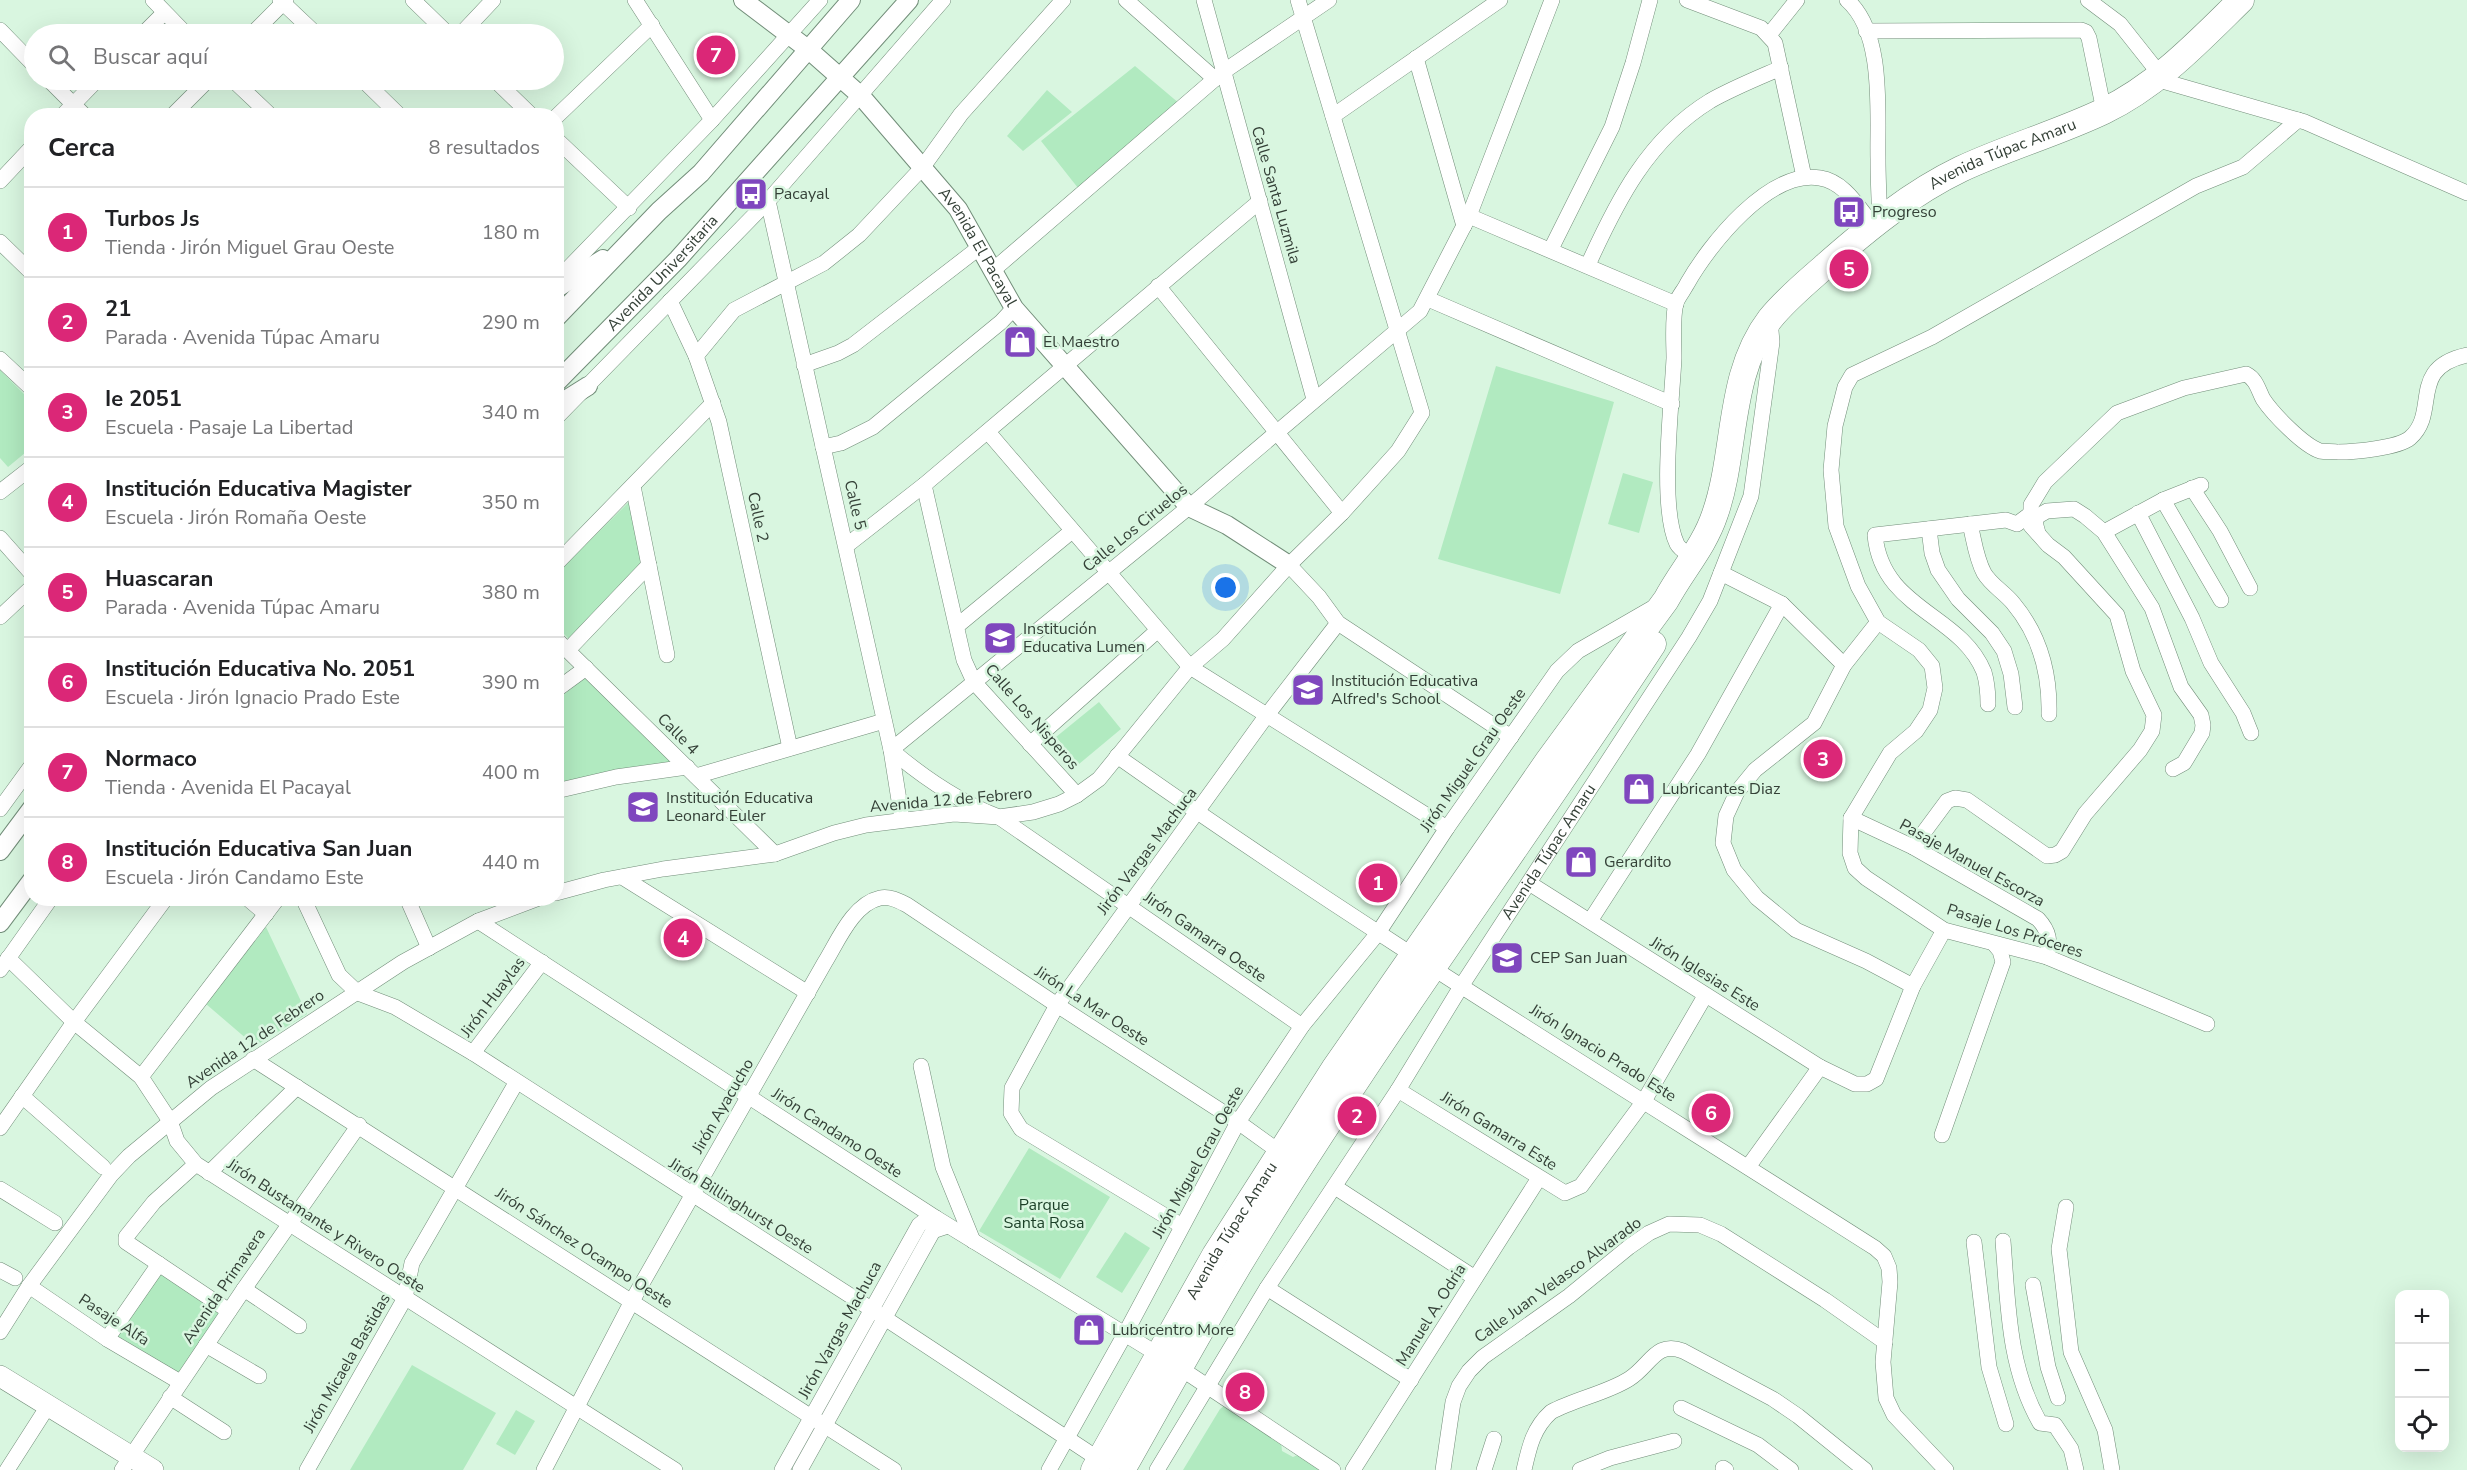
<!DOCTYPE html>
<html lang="es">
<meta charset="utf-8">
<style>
body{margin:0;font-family:"Nunito Sans",sans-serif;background:#f6f6f6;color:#202124}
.controls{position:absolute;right:18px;bottom:18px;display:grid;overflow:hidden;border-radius:12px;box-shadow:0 6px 24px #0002}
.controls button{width:54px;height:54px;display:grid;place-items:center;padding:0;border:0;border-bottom:2px solid #e0e0e0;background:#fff;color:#202124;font:30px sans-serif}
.you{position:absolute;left:1226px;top:588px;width:21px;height:21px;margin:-15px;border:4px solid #fff;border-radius:50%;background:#1a73e8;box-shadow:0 0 0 9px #1a73e833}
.badge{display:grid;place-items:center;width:39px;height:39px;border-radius:50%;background:#db2777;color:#fff;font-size:20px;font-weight:700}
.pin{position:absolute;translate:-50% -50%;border:3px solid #fff;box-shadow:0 2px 6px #0006}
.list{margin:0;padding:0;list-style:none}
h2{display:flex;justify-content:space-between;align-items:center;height:78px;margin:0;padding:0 24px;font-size:26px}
h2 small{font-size:20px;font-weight:400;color:#757577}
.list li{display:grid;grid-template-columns:39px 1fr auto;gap:18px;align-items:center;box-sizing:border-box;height:90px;padding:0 24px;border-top:2px solid #e0e0e0}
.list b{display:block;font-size:22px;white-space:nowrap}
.list p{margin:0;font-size:20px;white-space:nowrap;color:#757577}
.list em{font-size:20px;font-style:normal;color:#757577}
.icon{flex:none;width:33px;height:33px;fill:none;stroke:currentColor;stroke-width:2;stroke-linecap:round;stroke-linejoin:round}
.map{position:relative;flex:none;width:2467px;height:1470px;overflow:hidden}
.search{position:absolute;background:#fff;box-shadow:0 6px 24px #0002;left:24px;top:24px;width:540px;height:66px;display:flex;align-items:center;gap:15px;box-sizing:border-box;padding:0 21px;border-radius:33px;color:#757577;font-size:22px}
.panel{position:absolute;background:#fff;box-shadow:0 6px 24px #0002;left:24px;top:108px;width:540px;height:798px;border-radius:24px}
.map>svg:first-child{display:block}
</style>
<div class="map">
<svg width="2467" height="1470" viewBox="0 0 2467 1470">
<rect width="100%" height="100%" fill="#d9f6e0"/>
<path fill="#b1eac0" d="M 1135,66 L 1180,104 L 1078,188 L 1041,141 Z
M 1047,90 L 1072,112 L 1023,151 L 1007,136 Z
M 1496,366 L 1614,402 L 1560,594 L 1438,559 Z
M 0,370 L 31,401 L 31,448 L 8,467 L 0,458 Z
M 1623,473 L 1653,482 L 1639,533 L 1608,524 Z
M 631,500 L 644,564 L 569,639 L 557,627 L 556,574 Z
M 587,676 L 676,765 L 557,788 L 557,700 Z
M 1099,702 L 1121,729 L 1079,764 L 1056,737 Z
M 266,927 L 307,1014 L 255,1046 L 206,1004 Z
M 1029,1148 L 1110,1197 L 1060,1279 L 979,1231 Z
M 1125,1232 L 1150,1248 L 1122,1293 L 1096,1277 Z
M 163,1271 L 224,1312 L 180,1374 L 118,1336 Z
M 412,1365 L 496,1413 L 463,1470 L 350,1470 Z
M 1224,1406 L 1281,1441 L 1282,1451 L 1293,1457 L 1300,1454 L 1326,1470 L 1183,1470 L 1220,1409 Z
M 516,1410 L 535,1421 L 515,1455 L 496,1444 Z"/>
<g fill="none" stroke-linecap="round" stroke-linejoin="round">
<g stroke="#728d79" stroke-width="16">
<g id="minor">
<path d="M 153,0 L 186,34"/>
<path d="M 280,0 L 316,34"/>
<path d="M 413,0 L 448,34"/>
<path d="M 635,0 L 712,120"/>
<path d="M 1126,0 L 1215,79"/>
<path d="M 1204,0 L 1314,399"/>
<path d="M 1687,0 L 1761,28 L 1775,43 L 1804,177"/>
<path d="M 1847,0 C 1885,33 1877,114 1878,159 C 1878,180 1879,200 1880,220"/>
<path d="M 2088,0 L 2120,24 L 2166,82 L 2305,122 L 2467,193"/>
<path d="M 0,30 L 34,65"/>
<path d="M 1866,31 L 2081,30 L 2086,32 L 2089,38 L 2104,111"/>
<path d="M 143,34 L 164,13"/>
<path d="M 252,34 L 286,0"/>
<path d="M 461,34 L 493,0"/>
<path d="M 1769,35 L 1797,0"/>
<path d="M 1416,58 L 1464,226"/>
<path d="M 49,80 L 85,116"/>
<path d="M 233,80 L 271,116"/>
<path d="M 363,80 L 400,116"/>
<path d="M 495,80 L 532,116"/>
<path d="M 62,116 L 97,80"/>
<path d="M 172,116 L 208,80"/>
<path d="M 1333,116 L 1500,0"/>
<path d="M 556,117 L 652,25"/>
<path d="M 556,139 L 629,208"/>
<path d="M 0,181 L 32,147"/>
<path d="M 768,201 L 891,750 L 902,819"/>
<path d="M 1469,216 L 1676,304"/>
<path d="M 0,242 L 32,273"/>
<path d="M 1551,249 L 1612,127 L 1633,63 L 1650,0"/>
<path d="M 1588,265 C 1617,201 1648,139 1710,101 C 1733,88 1758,78 1781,68"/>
<path d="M 992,271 L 1223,72 L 1329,0"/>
<path d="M 556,281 L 712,120 L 820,0"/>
<path d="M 1158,286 L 1342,513"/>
<path d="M 1428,299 L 1672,404"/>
<path d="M 670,301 L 696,356 L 719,422 L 790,748"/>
<path d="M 696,356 L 734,310 L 824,263 L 859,235 L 922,168 L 961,114 L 1063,0"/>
<path d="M 0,359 L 32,389"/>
<path d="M 804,365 L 838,353 L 853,345 L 980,247"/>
<path d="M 556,418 L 768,201 L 943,0"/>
<path d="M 988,432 L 1190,667 L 1447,828"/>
<path d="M 823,447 L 841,443 L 873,427 L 1001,322 L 1014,308"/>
<path d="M 924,485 L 964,660 L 974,682 L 1077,795"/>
<path d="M 633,486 L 667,655"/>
<path d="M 2192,488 L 2220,531 L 2250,588"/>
<path d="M 0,492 L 32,467"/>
<path d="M 2163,500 L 2221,600"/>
<path d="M 2138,513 L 2192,618 L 2211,663 L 2243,713 L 2251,733"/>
<path d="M 1970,524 C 1974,540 1976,558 1984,573 C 1991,585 2004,592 2013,603 C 2039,634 2050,673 2049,714"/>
<path d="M 1929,529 L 1932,553 L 1938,570 L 1958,599 L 1992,633 L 2004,651 L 2011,674 L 2015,707"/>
<path d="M 2104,532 L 2163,500 L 2201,485"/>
<path d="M 2038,533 L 2035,522 L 2038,516 L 2047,511 L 2074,509 L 2085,516 L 2104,532 L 2152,608 L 2181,687 L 2201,715 L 2203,725 L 2202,733 L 2184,763 L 2173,769"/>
<path d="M 0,538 L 32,574"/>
<path d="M 846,546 L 924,485 L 1260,201"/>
<path d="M 1694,558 C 1689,554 1680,550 1677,544 C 1659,507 1672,402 1674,358 C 1674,343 1672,318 1676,303 C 1678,297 1684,290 1687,284 C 1709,245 1769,169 1820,178 C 1845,182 1858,207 1873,225"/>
<path d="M 556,564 L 713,403"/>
<path d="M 1289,565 L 1319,597 L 1338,623 L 1511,737"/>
<path d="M 1721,573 L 1782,604 L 1844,665"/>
<path d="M 0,617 L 32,587"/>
<path d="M 1878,622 L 1844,665 L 1814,723 L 1755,770 L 1737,792 L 1726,816 L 1723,843 L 1734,870 L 1757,898 L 1796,930 L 1866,961 L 1913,986"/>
<path d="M 957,626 L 1072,531"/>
<path d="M 556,639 L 775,854"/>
<path d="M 568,650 L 649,565"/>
<path d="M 556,690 L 586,668"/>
<path d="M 1988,704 C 1988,693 1987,682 1984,672 C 1960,613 1882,610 1875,535 L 2006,520 L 2017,524 L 2029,515"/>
<path d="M 1030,744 L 1157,631"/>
<path d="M 1117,756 C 1363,930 1621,1086 1875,1248 L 1884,1256 L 1889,1268 L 1890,1282 L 1883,1362 L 1886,1398 L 1894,1415 L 1946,1470"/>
<path d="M 696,776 L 884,721"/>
<path d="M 556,791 L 616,777 L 687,767"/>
<path d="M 0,809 L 32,765"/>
<path d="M 1851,818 L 1913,847 L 2038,919 C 2050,932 2050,941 2047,957"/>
<path d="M 1913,847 L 1947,801 L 1955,798 L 1967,800 L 2047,856 L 2055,855 L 2062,851 L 2085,814 L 2140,750 L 2152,731 L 2154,715 L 2133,671 L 2117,615 L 2064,557 L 2048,545 L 2031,526 L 2031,505 L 2045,482 L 2117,413 L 2184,388 L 2246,374 C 2256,379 2258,389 2263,399 C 2273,414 2303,445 2320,451 C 2326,452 2333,451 2338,452 C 2354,452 2398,448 2410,438 C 2440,412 2407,368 2467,355"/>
<path d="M 622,877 L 808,993"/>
<path d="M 1529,883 L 1820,1067 L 1855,1084 L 1867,1084 L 1876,1079 L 1913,986 L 1944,930"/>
<path d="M 556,893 L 604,880 L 663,869 L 775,854 L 834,833 L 866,825 L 954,814 L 999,817 L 1033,812 L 1059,804 L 1077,795 L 1099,779 L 1190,667 L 1223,639 L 1289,565 L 1342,513 L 1398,451 L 1422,413 L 1298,0"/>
<path d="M 247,898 L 266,914"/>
<path d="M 303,898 L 339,975 L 358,993 L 395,1007 L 473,1053 L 871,1309 L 1100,1460"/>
<path d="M 407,898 L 429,948"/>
<path d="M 478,921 L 936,1218 L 1180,1368 L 1333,1470"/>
<path d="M 1590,921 L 1698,754 L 1782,604"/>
<path d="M 8,958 L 74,1022 L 141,1077 L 170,1121 L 177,1141 L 196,1164 L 675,1470"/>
<path d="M 0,970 L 51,898"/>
<path d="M 2207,1024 L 2047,957 L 1944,930 L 1866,878 L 1855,868 L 1850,853 L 1851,818 L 1890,753 L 1916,731 L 1930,710 L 1935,688 L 1932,666 L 1919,650 L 1878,622 L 1858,586 L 1836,526 L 1831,470 L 1835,426 L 1845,387 L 1852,375 L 1932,337 L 2196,186 L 2243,167 L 2298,120"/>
<path d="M 1302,1026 L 999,817 C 959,802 924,778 891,750 L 1189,507 L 1420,311 L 1469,216 L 1552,0"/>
<path d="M 473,1053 L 542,962"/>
<path d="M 253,1059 L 894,1470"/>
<path d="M 921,1066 L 943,1167 L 973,1241"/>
<path d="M 141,1077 L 278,898"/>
<path d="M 1398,1090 L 1565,1193 L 1581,1186 L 1644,1101 L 1705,996"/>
<path d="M 22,1096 L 103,1167"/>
<path d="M 0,1128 L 74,1022 L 166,898"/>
<path d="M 1942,1135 L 2003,962 L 2000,951 L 1995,945"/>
<path d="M 196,1164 L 154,1202 L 126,1237 L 126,1242 L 229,1311"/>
<path d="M 1748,1167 L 1820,1067"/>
<path d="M 209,1173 L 297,1087"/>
<path d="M 1335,1187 L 1475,1278"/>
<path d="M 0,1189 L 55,1223"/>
<path d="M 2066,1207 L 2059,1249 L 2071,1352 L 2105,1430 L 2112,1470"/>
<path d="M 1182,1226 L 1021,1129 L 1011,1113 L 1012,1088 L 1057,1005 L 1267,715 L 1338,623"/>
<path d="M 2003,1241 C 2008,1304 2008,1367 2040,1423 L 2055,1425 L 2071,1449 L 2076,1470"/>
<path d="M 1974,1242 L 1989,1367 L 2006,1424"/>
<path d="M 0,1270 L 15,1278"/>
<path d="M 2033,1285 L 2048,1367 L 2058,1398"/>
<path d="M 29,1286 L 107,1339 L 180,1382"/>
<path d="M 1267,1288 L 1411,1380"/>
<path d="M 244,1289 L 299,1326"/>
<path d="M 0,1332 L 29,1286 L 111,1175 L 129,1156 L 211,1088 L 403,962 L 478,921 L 539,898"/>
<path d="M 107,1339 L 159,1264"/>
<path d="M 206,1345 L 259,1376"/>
<path d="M 170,1397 L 224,1432"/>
<path d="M 1681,1408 L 1758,1445 L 1791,1470"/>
<path d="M 1723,1468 L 1726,1470"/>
<path d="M 7,1470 L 48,1406"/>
<path d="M 122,1470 L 244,1289 L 359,1125"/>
<path d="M 307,1470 L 405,1298 L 412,1263 L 516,1083"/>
<path d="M 544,1470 L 632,1301 L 825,962 C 838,941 853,904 880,898 C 890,896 899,901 907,905 L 1057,1005 L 1238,1122 L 1281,1153"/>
<path d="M 782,1470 L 919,1225 L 928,1218 L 936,1218"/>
<path d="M 800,1470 L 933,1231 L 948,1226"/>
<path d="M 1049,1470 L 1125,1334 L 1238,1122 L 1302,1026 L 1378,933 L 1447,828 L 1557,671 L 1578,651 L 1656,606"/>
<path id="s1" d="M 1157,1470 L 1267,1288 L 1398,1090 L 1462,985 L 1689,637 L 1710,601 L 1751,496 L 1772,342 L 1770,320"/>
<path d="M 1353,1470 L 1539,1178"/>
<path d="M 1443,1470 L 1453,1402 L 1459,1386 L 1469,1371 L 1483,1357 L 1569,1296 L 1629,1247 L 1649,1233 L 1669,1224 L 1700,1225 L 1721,1234 L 1825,1300 L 1885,1342"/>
<path d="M 1484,1470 L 1494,1439"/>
<path d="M 1524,1470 C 1529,1448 1533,1428 1551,1412 C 1575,1399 1607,1393 1629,1379 C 1650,1366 1656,1340 1683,1351 L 1773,1399 L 1798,1416 L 1865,1470"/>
<path d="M 1580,1470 L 1610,1458 L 1674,1441"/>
</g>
</g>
<g stroke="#728d79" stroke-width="20">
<g id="tertiary">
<path id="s2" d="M 743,0 L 809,50 L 861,96 L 958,209 L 1014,308 L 1189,507 L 1227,525 L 1289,565"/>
<path d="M 556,289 L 603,259"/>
<path d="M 556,318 L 659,211 L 701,173 L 851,0"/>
<path id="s3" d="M 556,383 L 678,259 L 909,0"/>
<path d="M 556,406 L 588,386"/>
<path d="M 0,851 L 32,808"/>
<path d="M 0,923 L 32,880"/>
</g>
</g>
<g stroke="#728d79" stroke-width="22">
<path id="secondary" d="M 0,1376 L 153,1470"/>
</g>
<g stroke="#728d79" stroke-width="27">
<g id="trunk">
<path id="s4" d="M 1094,1470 L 1215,1255 L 1334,1069 L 1548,761 L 1666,600 C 1682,570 1704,547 1715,514 C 1737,451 1727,375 1770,319 C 1786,299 1806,283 1825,266 C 1867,229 1911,193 1961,169 C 2008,147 2058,133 2104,111 C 2158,85 2199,41 2241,0"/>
<path d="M 1122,1470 C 1160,1403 1197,1335 1237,1268 C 1366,1054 1516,853 1653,644"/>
</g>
</g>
<use href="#minor" stroke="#fff" stroke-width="15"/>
<use href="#tertiary" stroke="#fff" stroke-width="18"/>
<use href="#secondary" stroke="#fff" stroke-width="21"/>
<use href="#trunk" stroke="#fff" stroke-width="26"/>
</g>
<defs>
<g id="bus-square" transform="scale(1.725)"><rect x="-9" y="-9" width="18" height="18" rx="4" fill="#7f47be" stroke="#d9f6e0"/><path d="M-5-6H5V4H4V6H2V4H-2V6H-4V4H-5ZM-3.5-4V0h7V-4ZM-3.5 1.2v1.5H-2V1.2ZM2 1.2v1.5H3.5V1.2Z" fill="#fff"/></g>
<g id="shop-square" transform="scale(1.725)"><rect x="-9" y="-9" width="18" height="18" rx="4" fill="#7f47be" stroke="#d9f6e0"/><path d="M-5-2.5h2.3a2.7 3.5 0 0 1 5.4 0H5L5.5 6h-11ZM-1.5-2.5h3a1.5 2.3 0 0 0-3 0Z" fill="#fff"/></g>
<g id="school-square" transform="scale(1.725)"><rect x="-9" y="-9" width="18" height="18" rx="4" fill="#7f47be" stroke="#d9f6e0"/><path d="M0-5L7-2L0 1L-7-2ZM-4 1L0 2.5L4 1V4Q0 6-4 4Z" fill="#fff"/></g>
</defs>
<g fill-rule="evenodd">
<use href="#bus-square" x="751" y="194"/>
<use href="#bus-square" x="1849" y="212"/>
<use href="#shop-square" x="1020" y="342"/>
<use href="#school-square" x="1000" y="638"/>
<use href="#school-square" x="1308" y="690"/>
<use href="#shop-square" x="1639" y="789"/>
<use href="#school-square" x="643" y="807"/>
<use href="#shop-square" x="1581" y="862"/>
<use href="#school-square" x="1507" y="958"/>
<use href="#shop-square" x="1089" y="1330"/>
</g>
<g text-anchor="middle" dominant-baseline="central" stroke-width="5" stroke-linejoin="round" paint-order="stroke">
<g font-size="16" fill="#344037" stroke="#d9f6e0">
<text stroke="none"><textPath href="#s4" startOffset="1634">Avenida Túpac Amaru</textPath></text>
<text transform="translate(1276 195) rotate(74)">Calle Santa Luzmila</text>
<text stroke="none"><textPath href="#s2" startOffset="344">Avenida El Pacayal</textPath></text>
<text stroke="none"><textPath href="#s3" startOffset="153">Avenida Universitaria</textPath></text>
<text transform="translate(855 505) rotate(77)">Calle 5</text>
<text transform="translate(758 517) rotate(78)">Calle 2</text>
<text transform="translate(1135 528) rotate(-39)">Calle Los Ciruelos</text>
<text transform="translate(1032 717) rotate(49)">Calle Los Nisperos</text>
<text transform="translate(678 734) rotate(45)">Calle 4</text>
<text transform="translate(1473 760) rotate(-55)">Jirón Miguel Grau Oeste</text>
<text transform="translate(951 800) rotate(-5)">Avenida 12 de Febrero</text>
<text transform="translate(1147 851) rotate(-53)">Jirón Vargas Machuca</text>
<text stroke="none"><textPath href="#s1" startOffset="732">Avenida Túpac Amaru</textPath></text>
<text transform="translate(1972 863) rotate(29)">Pasaje Manuel Escorza</text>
<text transform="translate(2015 931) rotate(18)">Pasaje Los Próceres</text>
<text transform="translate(1205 937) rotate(35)">Jirón Gamarra Oeste</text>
<text transform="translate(1705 974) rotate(32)">Jirón Iglesias Este</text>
<text transform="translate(493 997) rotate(-53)">Jirón Huaylas</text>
<text transform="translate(1092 1006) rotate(33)">Jirón La Mar Oeste</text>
<text transform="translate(255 1039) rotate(-34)">Avenida 12 de Febrero</text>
<text transform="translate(1603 1053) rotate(32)">Jirón Ignacio Prado Este</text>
<text transform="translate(723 1106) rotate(-60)">Jirón Ayacucho</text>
<text transform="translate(1499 1131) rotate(32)">Jirón Gamarra Este</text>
<text transform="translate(837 1133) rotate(33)">Jirón Candamo Oeste</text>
<text transform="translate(1198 1162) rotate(-61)">Jirón Miguel Grau Oeste</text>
<text transform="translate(741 1206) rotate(32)">Jirón Billinghurst Oeste</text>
<text transform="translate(326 1226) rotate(33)">Jirón Bustamante y Rivero Oeste</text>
<text stroke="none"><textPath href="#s4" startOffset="276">Avenida Túpac Amaru</textPath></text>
<text transform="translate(584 1248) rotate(33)">Jirón Sánchez Ocampo Oeste</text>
<text transform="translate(1558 1280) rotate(-36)">Calle Juan Velasco Alvarado</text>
<text transform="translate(224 1286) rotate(-56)">Avenida Primavera</text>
<text transform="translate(1431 1315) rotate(-58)">Manuel A. Odria</text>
<text transform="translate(114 1320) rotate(33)">Pasaje Alfa</text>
<text transform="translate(840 1330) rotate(-61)">Jirón Vargas Machuca</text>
<text transform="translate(347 1363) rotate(-60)">Jirón Micaela Bastidas</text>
</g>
<g font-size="16" fill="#344037" stroke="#d9f6e0" text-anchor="start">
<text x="774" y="194">Pacayal</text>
<text x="1872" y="212">Progreso</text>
<text x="1043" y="342">El Maestro</text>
<text x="1023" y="629">Institución<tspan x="1023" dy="18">Educativa Lumen</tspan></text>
<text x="1331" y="681">Institución Educativa<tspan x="1331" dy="18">Alfred's School</tspan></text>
<text x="1662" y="789">Lubricantes Diaz</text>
<text x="666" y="798">Institución Educativa<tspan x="666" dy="18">Leonard Euler</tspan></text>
<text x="1604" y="862">Gerardito</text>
<text x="1530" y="958">CEP San Juan</text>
<text x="1112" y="1330">Lubricentro More</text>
</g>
<g font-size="16" fill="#1a3e26" stroke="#d9f6e0">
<text x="1044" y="1205">Parque<tspan x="1044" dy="18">Santa Rosa</tspan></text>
</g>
</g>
</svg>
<div class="controls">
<button>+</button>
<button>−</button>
<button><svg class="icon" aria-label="locate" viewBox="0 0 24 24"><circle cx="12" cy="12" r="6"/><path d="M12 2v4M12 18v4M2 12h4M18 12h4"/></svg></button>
</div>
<div class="you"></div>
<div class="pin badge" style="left:1378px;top:883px">1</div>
<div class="pin badge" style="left:1357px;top:1116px">2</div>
<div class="pin badge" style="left:1823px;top:759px">3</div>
<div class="pin badge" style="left:683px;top:938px">4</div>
<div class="pin badge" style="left:1849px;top:269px">5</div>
<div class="pin badge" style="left:1711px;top:1113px">6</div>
<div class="pin badge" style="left:716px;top:55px">7</div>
<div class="pin badge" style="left:1245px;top:1392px">8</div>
<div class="search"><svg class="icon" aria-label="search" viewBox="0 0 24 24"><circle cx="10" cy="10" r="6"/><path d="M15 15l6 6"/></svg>Buscar aquí</div>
<section class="panel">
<h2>Cerca<small>8 resultados</small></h2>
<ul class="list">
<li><span class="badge">1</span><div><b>Turbos Js</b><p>Tienda · Jirón Miguel Grau Oeste</p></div><em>180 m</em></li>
<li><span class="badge">2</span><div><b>21</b><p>Parada · Avenida Túpac Amaru</p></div><em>290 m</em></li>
<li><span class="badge">3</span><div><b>Ie 2051</b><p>Escuela · Pasaje La Libertad</p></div><em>340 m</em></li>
<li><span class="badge">4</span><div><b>Institución Educativa Magister</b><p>Escuela · Jirón Romaña Oeste</p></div><em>350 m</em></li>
<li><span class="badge">5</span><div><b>Huascaran</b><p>Parada · Avenida Túpac Amaru</p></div><em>380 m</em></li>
<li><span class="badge">6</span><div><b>Institución Educativa No. 2051</b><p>Escuela · Jirón Ignacio Prado Este</p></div><em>390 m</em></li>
<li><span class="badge">7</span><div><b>Normaco</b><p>Tienda · Avenida El Pacayal</p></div><em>400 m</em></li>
<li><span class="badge">8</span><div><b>Institución Educativa San Juan</b><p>Escuela · Jirón Candamo Este</p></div><em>440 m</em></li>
</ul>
</section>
</div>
